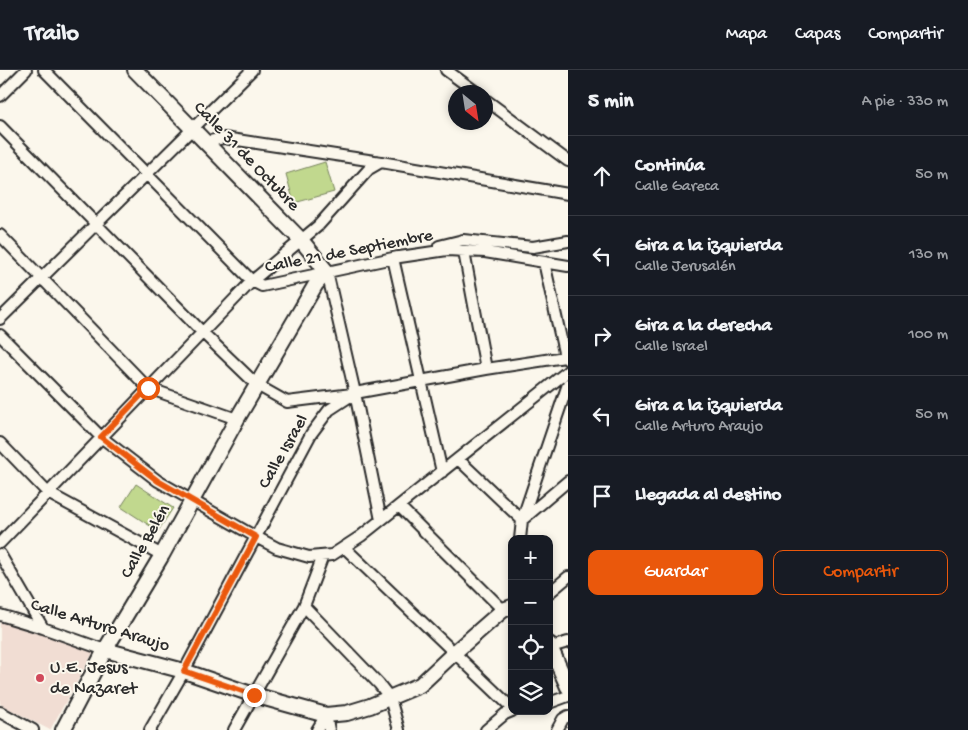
<!DOCTYPE html>
<html lang="es">
<meta charset="utf-8">
<style>
body{margin:0;font-family:"Gochi Hand",sans-serif;background:#20242c;color:#f1f3f6}
.controls{position:absolute;right:15px;bottom:15px;display:grid;overflow:hidden;border-radius:10px;box-shadow:0 2px 8px #0003}
.controls button{width:45px;height:45px;display:grid;place-items:center;padding:0;border:0;border-bottom:1px solid #363941;background:#171b24;color:#f1f3f6;font:25px sans-serif}
.compass{position:absolute;left:448px;top:15px;width:45px;height:45px;border-radius:50%;background:#171b24;box-shadow:0 2px 8px #0003;rotate:150deg}
.stop{position:absolute;width:15px;height:15px;margin:-11px;border:4px solid #ea580c;border-radius:50%;background:#fff}
.stop.end{background:#ea580c;border-color:#fff;box-shadow:0 1px 5px #0008}
.list{margin:0;padding:0;list-style:none}
h2{display:flex;justify-content:space-between;align-items:center;height:65px;margin:0;padding:0 20px;font-size:21px}
h2 small{font-size:16px;font-weight:400;color:#9ea1a6}
.list li{display:grid;grid-template-columns:32px 1fr auto;gap:15px;align-items:center;box-sizing:border-box;height:80px;padding:0 20px;border-top:1px solid #363941}
.list b{display:block;font-size:19px;white-space:nowrap}
.list p{margin:0;font-size:16px;white-space:nowrap;color:#9ea1a6}
.list em{font-size:16px;font-style:normal;color:#9ea1a6}
.actions{display:flex;gap:10px;padding:15px 20px}
.actions a{flex:1;padding:11px 0;border:1px solid #ea580c;border-radius:10px;text-align:center;font-size:18px;color:#ea580c}
.actions .main{background:#ea580c;color:#fff}
.icon{flex:none;width:28px;height:28px;fill:none;stroke:currentColor;stroke-width:2;stroke-linecap:round;stroke-linejoin:round}
.map{position:relative;flex:none;width:568px;height:660px;overflow:hidden}
header{display:flex;align-items:center;gap:30px;box-sizing:border-box;height:70px;padding:0 25px;background:#171b24;border-bottom:1px solid #363941}
header strong{font-size:24px}
nav{display:flex;gap:28px;margin-inline-start:auto;font-size:18px}
main{display:flex}
aside{flex:1;background:#171b24}
.map>svg:first-child{display:block}
</style>
<header>
<strong>Trailo</strong>
<nav><a>Mapa</a><a>Capas</a><a>Compartir</a></nav>
</header>
<main>
<div class="map">
<svg width="568" height="660" viewBox="0 0 568 660">
<rect width="100%" height="100%" fill="#fbf7ec"/>
<filter id="ink" filterUnits="userSpaceOnUse"><feTurbulence type="fractalNoise" baseFrequency=".02" numOctaves="2"/><feDisplacementMap in="SourceGraphic" scale="10" xChannelSelector="R" yChannelSelector="G"/><feConvolveMatrix kernelMatrix="1 2 1 2 8 2 1 2 1" color-interpolation-filters="sRGB"/></filter>
<g filter="url(#ink)">
<path fill="#f1ddd3" d="M 0,551 L 94,581 L 50,660 L 0,634 Z"/>
<path fill="#c1d88e" stroke="#76825c" d="M 325,92 L 334,122 L 294,133 L 286,104 Z
M 136,414 L 173,438 L 158,461 L 121,437 Z"/>
<g fill="none" stroke-linecap="round" stroke-linejoin="round">
<g stroke="#2b2b2b" stroke-width="14">
<path id="street" d="M 44,0 L 252,211 L 262,216 L 393,188 L 447,180 L 485,182 L 568,196
M 446,0 L 476,22
M 0,26 L 26,0
M 486,30 L 568,91
M 0,56 L 202,262 L 257,315 L 287,332 L 352,324
M 205,72 L 224,68 L 381,92 L 568,124
M 0,165 L 148,318 L 237,349
M 439,176 L 463,170 L 533,177 L 568,171
M 464,182 L 486,299
M 398,187 L 393,188 L 442,402
M 544,192 L 565,287
M 327,202 L 355,323 L 381,450
M 0,249 L 252,0
M 0,265 L 101,367 L 158,411 L 256,467 L 277,478 L 309,487 L 332,485 L 361,466 L 568,301
M 0,373 L 48,423 L 162,485
M 458,389 L 522,450 L 568,411
M 399,436 L 503,540
M 520,469 L 522,450 L 568,314
M 0,473 L 252,211 L 318,156 L 369,99 L 381,92
M 344,477 L 512,638
M 0,484 L 43,558
M 549,523 L 568,507
M 304,536 L 379,614 L 390,628 L 399,660
M 0,545 L 43,558 L 105,580
M 551,577 L 568,572
M 549,633 L 568,626
M 0,642 L 33,660
M 326,645 L 329,660
M 150,660 L 184,601 L 311,364 L 329,340 L 355,323 L 486,299 L 565,287 L 568,290
M 234,660 L 304,536 L 323,486
M 317,660 L 326,645
M 486,660 L 505,644 L 512,641
M 557,660 L 563,649 L 568,646"/>
</g>
<g stroke="#2b2b2b" stroke-width="18">
<path id="secondary" d="M 549,574 L 568,617
M 105,580 L 184,601 L 254,625 L 326,645 L 347,643 L 370,636 L 420,615 L 455,582 L 503,540 L 512,537
M 63,660 L 105,580 L 162,485 L 237,349 L 316,214 L 327,202 L 301,170 L 135,0"/>
</g>
<use href="#street" stroke="#fbf7ec" stroke-width="10"/>
<use href="#secondary" stroke="#fbf7ec" stroke-width="14"/>
</g>
</g>
<g fill="none" stroke-linecap="round" stroke-linejoin="round" filter="url(#ink)">
<path stroke="#ea580c" stroke-width="6" d="M 148,318 L 101,367 L 158,411 L 256,467 L 184,601 L 254,625"/>
</g>
<circle fill="#d1495b" stroke="#fbf7ec" stroke-width="2" cx="40" cy="608" r="5"/>
<g text-anchor="middle" dominant-baseline="central" stroke-width="4" stroke-linejoin="round" paint-order="stroke">
<g font-size="18" fill="#2b2b2b" stroke="#fbf7ec">
<text transform="translate(246 87) rotate(46)">Calle 31 de Octubre</text>
<text transform="translate(349 182) rotate(-11)">Calle 21 de Septiembre</text>
<text transform="translate(284 382) rotate(-60)">Calle Israel</text>
<text transform="translate(146 472) rotate(-60)">Calle Belén</text>
<text transform="translate(100 556) rotate(17)">Calle Arturo Araujo</text>
</g>
<g font-size="18" fill="#2b2b2b" stroke="#fbf7ec" text-anchor="start">
<text x="50" y="598">U.E. Jesus<tspan x="50" dy="21">de Nazaret</tspan></text>
</g>
</g>
</svg>
<div class="controls">
<button>+</button>
<button>−</button>
<button><svg class="icon" aria-label="locate" viewBox="0 0 24 24"><circle cx="12" cy="12" r="6"/><path d="M12 2v4M12 18v4M2 12h4M18 12h4"/></svg></button>
<button><svg class="icon" aria-label="layers" viewBox="0 0 24 24"><path d="M12 4l9 5-9 5-9-5zM3 14l9 5 9-5"/></svg></button>
</div>
<svg class="compass" viewBox="-18 -18 36 36"><path d="M0-13l5 13h-10z" fill="#e53935"/><path d="M0 13l5-13h-10z" fill="#9ea1a6"/></svg>
<div class="stop" style="left:148px;top:318px"></div>
<div class="stop end" style="left:254px;top:625px"></div>
</div>
<aside>
<h2>5 min<small>A pie · 330 m</small></h2>
<ul class="list">
<li><svg class="icon" aria-label="ahead" viewBox="0 0 24 24"><path d="M12 20V5M6 11l6-6 6 6"/></svg><div><b>Continúa</b><p>Calle Gareca</p></div><em>50 m</em></li>
<li><svg class="icon" aria-label="left" viewBox="0 0 24 24"><path d="M17 20v-9H6M10 6l-5 5 5 5"/></svg><div><b>Gira a la izquierda</b><p>Calle Jerusalén</p></div><em>130 m</em></li>
<li><svg class="icon" aria-label="right" viewBox="0 0 24 24"><path d="M7 20v-9h11M14 6l5 5-5 5"/></svg><div><b>Gira a la derecha</b><p>Calle Israel</p></div><em>100 m</em></li>
<li><svg class="icon" aria-label="left" viewBox="0 0 24 24"><path d="M17 20v-9H6M10 6l-5 5 5 5"/></svg><div><b>Gira a la izquierda</b><p>Calle Arturo Araujo</p></div><em>50 m</em></li>
<li><svg class="icon" aria-label="arrive" viewBox="0 0 24 24"><path d="M6 21V4h12l-3 4 3 4H6"/></svg><div><b>Llegada al destino</b></div></li>
</ul>
<div class="actions"><a class="main">Guardar</a><a>Compartir</a></div>
</aside>
</main>
